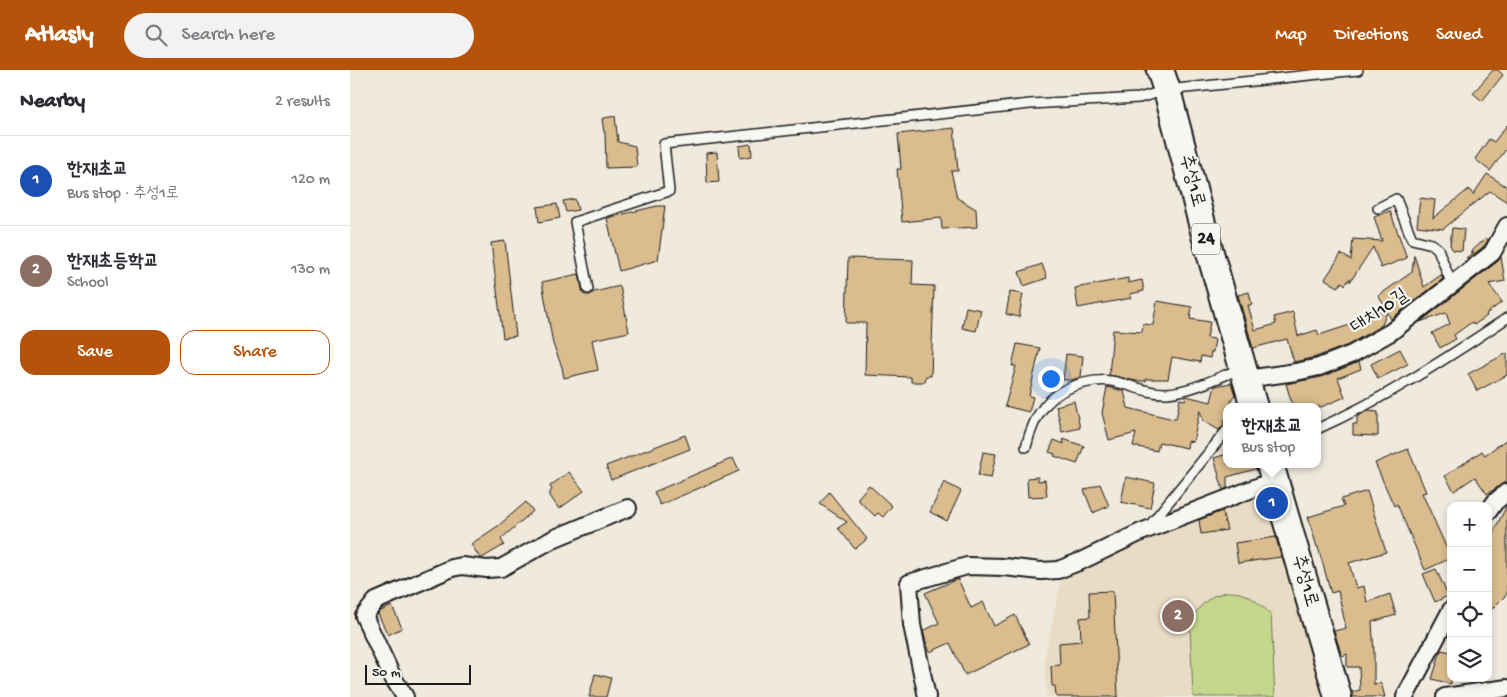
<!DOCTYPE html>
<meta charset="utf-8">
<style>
body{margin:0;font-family:"Gochi Hand","Poor Story",sans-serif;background:#f2f2f3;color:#2b2b33}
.controls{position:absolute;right:15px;bottom:15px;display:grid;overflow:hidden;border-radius:10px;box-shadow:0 2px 8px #0003}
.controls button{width:45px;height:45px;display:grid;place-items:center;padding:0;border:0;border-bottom:1px solid #e1e1e2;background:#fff;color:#2b2b33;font:25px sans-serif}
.scale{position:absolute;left:15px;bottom:12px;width:106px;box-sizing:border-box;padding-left:5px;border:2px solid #1c1c1c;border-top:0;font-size:14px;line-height:18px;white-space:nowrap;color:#1c1c1c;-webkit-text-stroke:4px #f6f6f2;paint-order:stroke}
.you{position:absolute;left:700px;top:308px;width:18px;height:18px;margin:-12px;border:4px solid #fff;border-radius:50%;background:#1a73e8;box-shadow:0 0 0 8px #1a73e833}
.badge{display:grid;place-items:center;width:32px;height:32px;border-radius:50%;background:#b45309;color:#fff;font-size:16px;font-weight:700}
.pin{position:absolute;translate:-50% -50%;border:2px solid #fff;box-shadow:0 1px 5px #0006}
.popup{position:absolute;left:873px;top:333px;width:98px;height:65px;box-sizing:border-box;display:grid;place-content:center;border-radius:10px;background:#fff;filter:drop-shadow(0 1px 4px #0005);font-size:16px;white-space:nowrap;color:#7c7c81}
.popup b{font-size:19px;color:#2b2b33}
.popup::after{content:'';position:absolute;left:50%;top:100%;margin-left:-10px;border:10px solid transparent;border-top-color:#fff}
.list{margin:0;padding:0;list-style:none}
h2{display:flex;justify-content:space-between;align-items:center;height:65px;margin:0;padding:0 20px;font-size:21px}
h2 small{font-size:16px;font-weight:400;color:#7c7c81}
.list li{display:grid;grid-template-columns:32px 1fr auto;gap:15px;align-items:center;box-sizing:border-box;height:90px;padding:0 20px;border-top:1px solid #e1e1e2}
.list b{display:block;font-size:19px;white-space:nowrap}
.list p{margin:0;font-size:16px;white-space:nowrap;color:#7c7c81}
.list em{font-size:16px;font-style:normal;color:#7c7c81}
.actions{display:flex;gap:10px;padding:15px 20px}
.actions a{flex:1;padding:11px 0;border:1px solid #b45309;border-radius:15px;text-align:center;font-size:18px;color:#b45309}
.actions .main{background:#b45309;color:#fff}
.icon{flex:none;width:28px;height:28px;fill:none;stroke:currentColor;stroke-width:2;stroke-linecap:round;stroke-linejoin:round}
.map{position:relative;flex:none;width:1157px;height:627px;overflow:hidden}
header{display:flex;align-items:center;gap:30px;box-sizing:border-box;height:70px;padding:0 25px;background:#b45309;color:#fff}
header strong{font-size:24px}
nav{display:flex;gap:28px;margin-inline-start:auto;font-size:18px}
.search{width:350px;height:45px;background:#f2f2f3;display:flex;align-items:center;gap:12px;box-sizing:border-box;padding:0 18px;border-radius:28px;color:#7c7c81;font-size:19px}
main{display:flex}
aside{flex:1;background:#fff}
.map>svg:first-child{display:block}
</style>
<header>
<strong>Atlasly</strong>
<div class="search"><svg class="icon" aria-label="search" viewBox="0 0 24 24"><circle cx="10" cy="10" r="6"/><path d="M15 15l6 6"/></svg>Search here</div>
<nav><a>Map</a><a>Directions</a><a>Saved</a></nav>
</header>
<main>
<aside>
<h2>Nearby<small>2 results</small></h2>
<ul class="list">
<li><span class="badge" style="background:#1a4fb4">1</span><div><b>한재초교</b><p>Bus stop · 추성1로</p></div><em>120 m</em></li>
<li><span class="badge" style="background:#8d6e63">2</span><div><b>한재초등학교</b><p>School</p></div><em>130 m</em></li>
</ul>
<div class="actions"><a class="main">Save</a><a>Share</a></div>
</aside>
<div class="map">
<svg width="1157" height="627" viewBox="0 0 1157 627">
<rect width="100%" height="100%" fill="#f0eade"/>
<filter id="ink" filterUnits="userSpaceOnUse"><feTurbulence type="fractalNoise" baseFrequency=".02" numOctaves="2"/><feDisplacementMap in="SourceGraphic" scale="10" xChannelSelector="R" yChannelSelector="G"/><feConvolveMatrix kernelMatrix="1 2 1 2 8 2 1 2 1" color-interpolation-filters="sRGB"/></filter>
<g filter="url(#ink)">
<path fill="#e9dcc6" d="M 917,417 L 976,627 L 697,627 L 694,590 L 713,501 Z"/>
<path fill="#c4d78c" stroke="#707a54" d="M 876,522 C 897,521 906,531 921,544 L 925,627 L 843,627 L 840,555 L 846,542 L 854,533 L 863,526 Z"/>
<path fill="#dabc8e" stroke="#1c1c1c" d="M 1143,0 L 1148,0 L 1153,5 L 1132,31 L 1123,23 Z
M 265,46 L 268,72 L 285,76 L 287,97 L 256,98 L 255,62 L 254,62 L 252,49 L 254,49 L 254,48 Z
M 1157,55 L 1157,78 L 1140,101 L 1125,89 L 1139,69 L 1144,72 Z
M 604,58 L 608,101 L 601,101 L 607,128 L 626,139 L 627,157 L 592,159 L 591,148 L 552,152 L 547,99 L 551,99 L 548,64 Z
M 401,74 L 402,86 L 390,88 L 389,76 Z
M 367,82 L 369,112 L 357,113 L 356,83 Z
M 1137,104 L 1157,117 L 1157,132 L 1140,121 L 1093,159 L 1067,156 L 1070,128 L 1085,130 L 1083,148 L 1119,119 L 1123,125 Z
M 225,129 L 228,140 L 216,142 L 213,131 Z
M 207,134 L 210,148 L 189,152 L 187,137 Z
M 307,136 L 315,136 L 308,190 L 269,201 L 257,148 Z
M 1040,141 L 1057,188 L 1031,198 L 1023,177 L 1000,212 L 1000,208 L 995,215 L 992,212 L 988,217 L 975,209 L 991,184 L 1001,190 L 1003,169 L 1032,171 L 1024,147 Z
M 1102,158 L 1114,159 L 1112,181 L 1103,180 L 1100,175 Z
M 1136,168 L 1138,170 L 1134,176 L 1118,189 L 1116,188 L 1124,182 L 1121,182 Z
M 155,171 L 166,266 L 153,268 L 141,173 Z
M 1064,185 L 1074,217 L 1091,205 L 1093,209 L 1041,249 L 1037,242 L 1032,255 L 998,275 L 966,287 L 944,292 L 937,269 L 903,278 L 888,225 L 899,222 L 902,235 L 898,235 L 905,260 L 926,254 L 924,247 L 943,242 L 948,266 L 967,260 L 969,265 L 1006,253 L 1005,247 L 1037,239 L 1028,226 L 1062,202 Z
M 1151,187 L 1155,211 L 1139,214 L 1152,232 L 1136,244 L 1137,246 L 1124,255 L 1122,252 L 1104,265 L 1106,269 L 1090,278 L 1082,263 L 1100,254 L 1096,243 L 1070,252 L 1148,191 Z
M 498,188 L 563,190 L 562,215 L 584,216 L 581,306 L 576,306 L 575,312 L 561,312 L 561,307 L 515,305 L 516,253 L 496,253 Z
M 692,194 L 697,208 L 674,216 L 669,202 Z
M 229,204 L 233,224 L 236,225 L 240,225 L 244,222 L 270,216 L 279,262 L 242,270 L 248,300 L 214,308 L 212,297 L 203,274 L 192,212 Z
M 778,208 L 778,213 L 792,210 L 794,221 L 780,224 L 781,228 L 728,238 L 725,218 Z
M 660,222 L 673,224 L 669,247 L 656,244 Z
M 807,231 L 842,237 L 840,249 L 860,252 L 857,268 L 865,269 L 863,282 L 861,282 L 860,288 L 851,286 L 850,292 L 822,287 L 818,309 L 796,309 L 796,311 L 786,311 L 759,305 L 763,260 L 792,262 L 793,254 L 803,255 Z
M 616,237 L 631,240 L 626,261 L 612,258 Z
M 667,274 L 690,278 L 679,326 L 683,327 L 679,342 L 655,336 L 666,296 L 662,296 Z
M 1050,279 L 1058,294 L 1028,309 L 1021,294 Z
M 1157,283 L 1157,305 L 1127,321 L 1118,304 Z
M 716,284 L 733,286 L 731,307 L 721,310 L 713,310 Z
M 1009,292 L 1011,299 L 988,308 L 995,327 L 971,337 L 943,337 L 936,314 L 971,307 Z
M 881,313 L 885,325 L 882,328 L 880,337 L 877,337 L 877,350 L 874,350 L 873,356 L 869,360 L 853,351 L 850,340 L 843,372 L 838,371 L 837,378 L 809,372 L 807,381 L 783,376 L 786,363 L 759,370 L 752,343 L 757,317 L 774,321 L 778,338 L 823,349 L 826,349 L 830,329 L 835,330 L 836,326 L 861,332 L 865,316 Z
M 724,331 L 730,358 L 712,362 L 706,336 Z
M 1017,341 L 1028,342 L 1028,366 L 1003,365 L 1003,354 L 1007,354 L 1007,347 Z
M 335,365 L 340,379 L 261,410 L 256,396 Z
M 713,369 L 734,376 L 727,394 L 704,386 L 705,384 L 699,382 L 704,370 L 714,374 Z
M 1157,369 L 1157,411 L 1137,424 L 1125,407 L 1104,421 L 1095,406 L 1132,381 L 1135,385 Z
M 1058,379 L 1076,422 L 1072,423 L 1101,488 L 1075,500 L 1047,434 L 1044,436 L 1025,393 Z
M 633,382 L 646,384 L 641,408 L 628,406 Z
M 877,384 L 877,394 L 905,394 L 906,399 L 877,407 L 877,418 L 873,420 L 864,388 Z
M 383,388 L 389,401 L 310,435 L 304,422 Z
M 219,402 L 234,421 L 209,439 L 200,426 L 200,422 L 202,420 L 200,416 Z
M 688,407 L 688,411 L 695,410 L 697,426 L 678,427 L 677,408 Z
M 776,407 L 805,413 L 800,438 L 771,432 Z
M 594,412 L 611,421 L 597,451 L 580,442 Z
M 750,414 L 759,436 L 743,443 L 734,420 Z
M 519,415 L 542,436 L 533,447 L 528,443 L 525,446 L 507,429 Z
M 1017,421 L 1036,482 L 999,493 L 1006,518 L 1014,516 L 1017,532 L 1040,524 L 1046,545 L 1022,552 L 1024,583 L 1024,615 L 1031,613 L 1035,627 L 1003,627 L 1002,622 L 1010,620 L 1009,597 L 997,597 L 997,584 L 992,586 L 984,561 L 996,558 L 988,521 L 981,523 L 968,477 L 967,477 L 958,447 L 994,436 L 991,429 Z
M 479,422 L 517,469 L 505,479 L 488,458 L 497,452 L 470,434 Z
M 176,432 L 183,441 L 151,469 L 154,475 L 132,488 L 130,488 L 121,474 L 148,456 Z
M 1157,435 L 1157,524 L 1138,543 L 1138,473 Z
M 872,441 L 877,460 L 851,464 L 849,450 Z
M 926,467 L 931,487 L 888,493 L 885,473 Z
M 1086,499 L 1098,526 L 1085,532 L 1073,504 Z
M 608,509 L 621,538 L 633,532 L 644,556 L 665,545 L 679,574 L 615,605 L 600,573 L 580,582 L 576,572 L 573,561 L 589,553 L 575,523 Z
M 763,521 L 768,627 L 706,627 L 705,616 L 702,616 L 701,596 L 710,595 L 709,573 L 731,571 L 730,548 L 740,547 L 739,522 Z
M 42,536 L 52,558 L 38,565 L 28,544 L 31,541 Z
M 1091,580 L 1101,582 L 1101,614 L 1082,609 Z
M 245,604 L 261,608 L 256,627 L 239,627 Z"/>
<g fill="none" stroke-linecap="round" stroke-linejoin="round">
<g stroke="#1c1c1c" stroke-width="12">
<path id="service" d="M 1028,138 L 1046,129 L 1062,169 L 1082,174 L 1088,179 L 1102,215
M 238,219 L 225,152 L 319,121 L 314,74 L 680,34 L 789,28 L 817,20 L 1008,0
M 967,359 C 1034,329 1096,289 1157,248
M 676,377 C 684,344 699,321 734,313 C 743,311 752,310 761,311 C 780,314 797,324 817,323 C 842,321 867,308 890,299
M 800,455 L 877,360"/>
</g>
<g stroke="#1c1c1c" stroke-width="20">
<path id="minor" d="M 896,309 L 946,302 L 969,297 L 1002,284 L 1041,262 L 1142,183 L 1157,156
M 1138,442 L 1145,432 L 1157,422
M 55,627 L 42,606 L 14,546 L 26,531 L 102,498 L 112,496 L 137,499 L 151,498 L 205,468 L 278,438
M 577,627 L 562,555 L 559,513 L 617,496 L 654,497 L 691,501 L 708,500 L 731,491 L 791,462 L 925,410
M 1055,627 L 1101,540
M 1095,627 L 1157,618"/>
</g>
<g stroke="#1c1c1c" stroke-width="30">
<path id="primary" d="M 810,0 L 817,20 L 855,165 L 904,337
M 920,394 L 988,627"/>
</g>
<use href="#service" stroke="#f6f6f2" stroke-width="9"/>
<use href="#minor" stroke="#f6f6f2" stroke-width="16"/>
<use href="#primary" stroke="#f6f6f2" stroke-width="26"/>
</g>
</g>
<g text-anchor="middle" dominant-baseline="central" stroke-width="4.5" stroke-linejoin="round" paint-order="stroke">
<rect fill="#f6f6f2" stroke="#5d5d5c" stroke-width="1" x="842" y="153.5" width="28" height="31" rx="4"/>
<g font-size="18" font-weight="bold" fill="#1c1c1c">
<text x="856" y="169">24</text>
</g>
<g font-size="19" fill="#1c1c1c" stroke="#f6f6f2">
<text transform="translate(841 111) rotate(75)">추성1로</text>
<text transform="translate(1030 242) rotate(-34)">대치10길</text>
<text transform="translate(954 511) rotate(74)">추성1로</text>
</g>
</g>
</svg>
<div class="controls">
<button>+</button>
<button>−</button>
<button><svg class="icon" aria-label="locate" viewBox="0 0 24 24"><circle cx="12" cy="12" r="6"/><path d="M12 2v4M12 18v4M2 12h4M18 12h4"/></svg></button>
<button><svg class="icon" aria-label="layers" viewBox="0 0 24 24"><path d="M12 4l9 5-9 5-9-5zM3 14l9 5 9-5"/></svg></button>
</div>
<div class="scale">50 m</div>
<div class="you"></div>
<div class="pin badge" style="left:922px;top:433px;background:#1a4fb4">1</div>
<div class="popup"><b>한재초교</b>Bus stop</div>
<div class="pin badge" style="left:828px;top:546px;background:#8d6e63">2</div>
</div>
</main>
